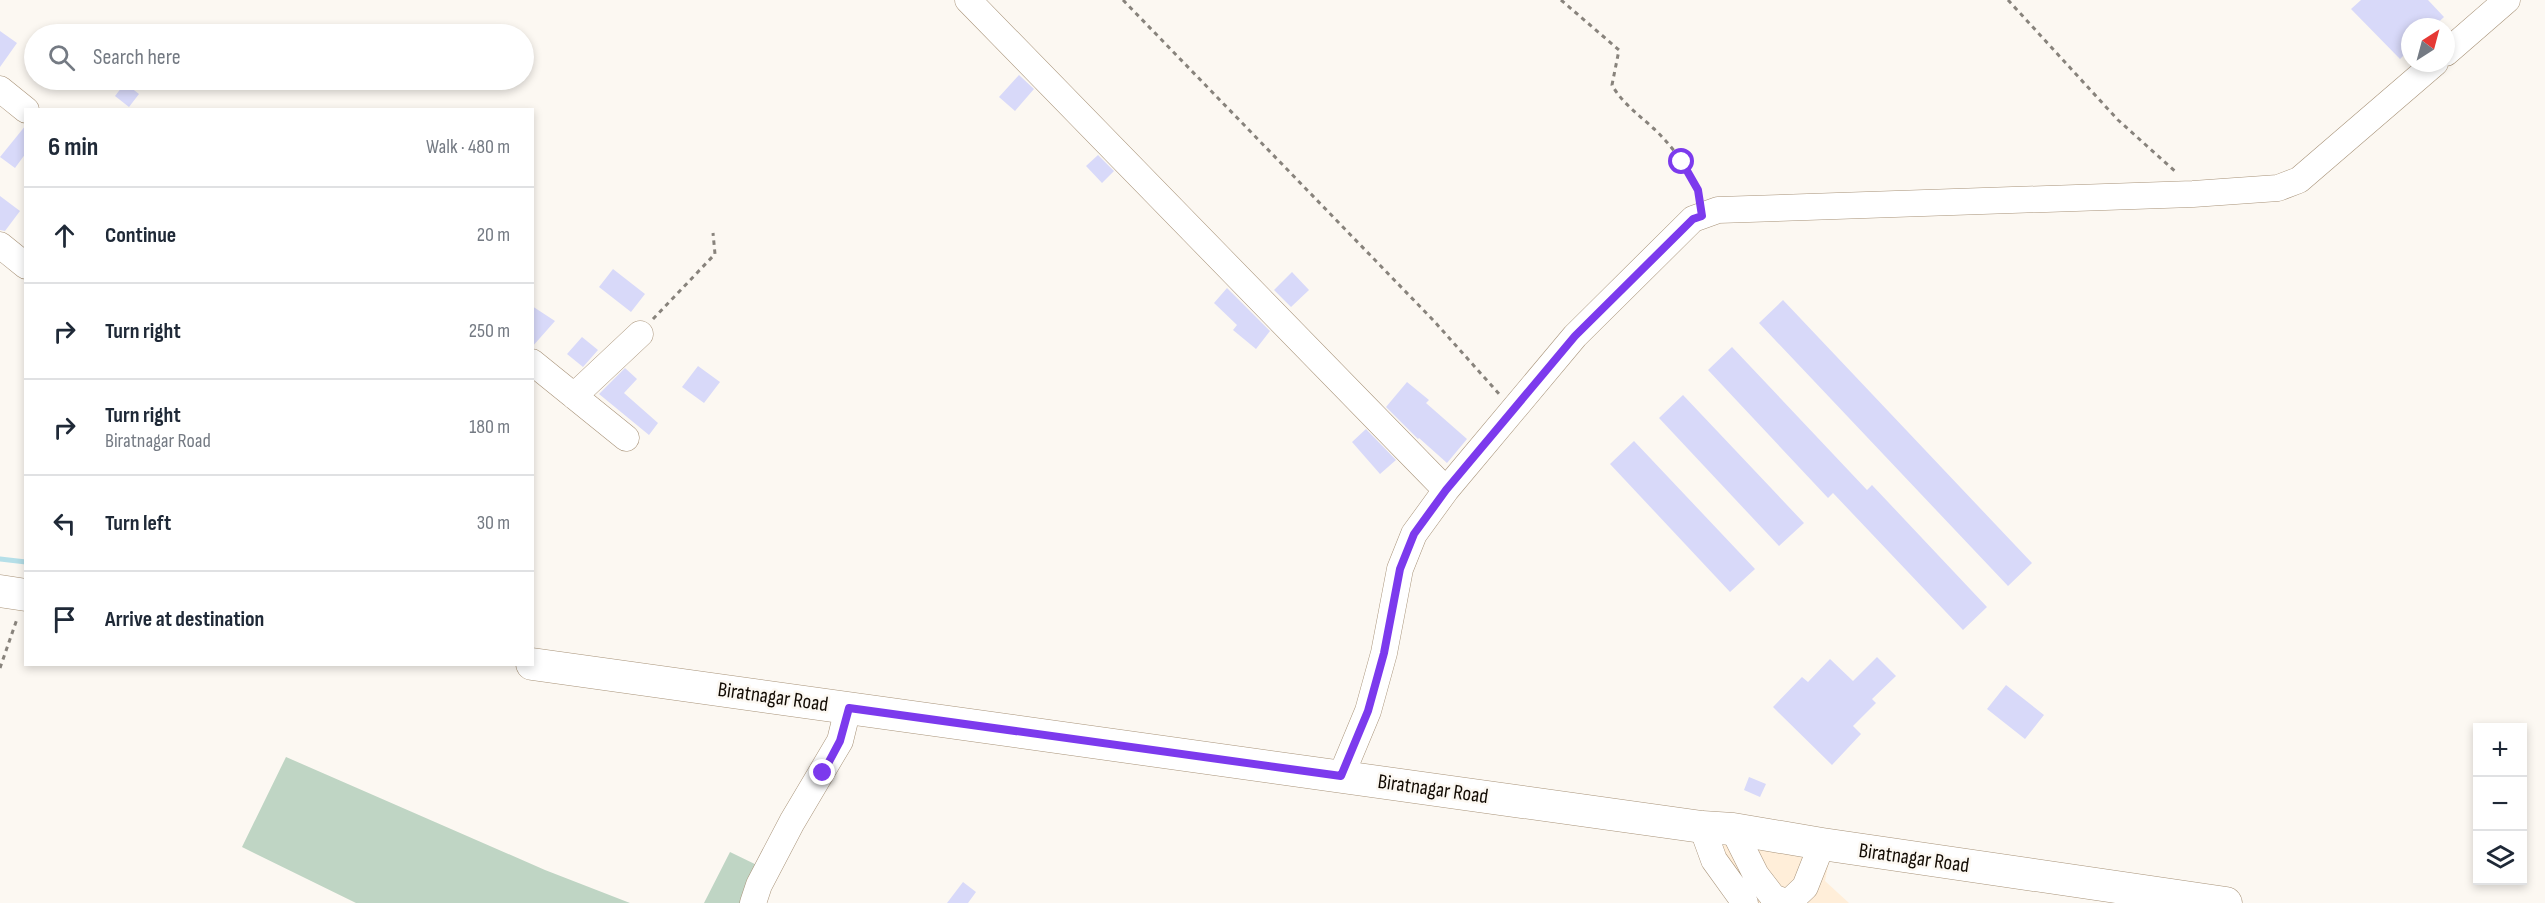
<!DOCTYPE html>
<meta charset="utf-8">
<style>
body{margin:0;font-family:"Sofia Sans Condensed",sans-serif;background:#f6f6f7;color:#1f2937}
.controls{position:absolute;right:18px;bottom:18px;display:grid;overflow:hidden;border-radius:0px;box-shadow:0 3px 9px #0003}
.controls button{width:54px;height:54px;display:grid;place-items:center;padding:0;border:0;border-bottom:2px solid #e0e1e3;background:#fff;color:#1f2937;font:30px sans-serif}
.compass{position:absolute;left:2401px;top:18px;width:54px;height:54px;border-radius:50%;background:#fff;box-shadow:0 3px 9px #0003;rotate:36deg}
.stop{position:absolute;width:18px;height:18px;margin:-14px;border:4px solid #7c3aed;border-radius:50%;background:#fff}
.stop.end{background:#7c3aed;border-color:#fff;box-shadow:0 2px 6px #0008}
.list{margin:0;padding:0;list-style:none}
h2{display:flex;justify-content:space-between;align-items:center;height:78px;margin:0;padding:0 24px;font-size:26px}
h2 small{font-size:20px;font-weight:400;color:#747a83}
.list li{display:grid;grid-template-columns:39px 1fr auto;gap:18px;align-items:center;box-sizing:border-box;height:96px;padding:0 24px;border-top:2px solid #e0e1e3}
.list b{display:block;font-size:22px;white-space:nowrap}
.list p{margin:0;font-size:20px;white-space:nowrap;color:#747a83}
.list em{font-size:20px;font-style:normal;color:#747a83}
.icon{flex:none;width:33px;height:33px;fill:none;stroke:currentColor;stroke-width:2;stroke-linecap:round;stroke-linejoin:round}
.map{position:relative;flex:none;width:2545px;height:903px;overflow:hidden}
.search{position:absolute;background:#fff;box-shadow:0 3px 9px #0003;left:24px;top:24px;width:510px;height:66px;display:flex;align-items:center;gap:15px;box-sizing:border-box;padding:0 21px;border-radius:33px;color:#747a83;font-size:22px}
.panel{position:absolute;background:#fff;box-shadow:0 3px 9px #0003;left:24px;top:108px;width:510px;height:558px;border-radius:0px}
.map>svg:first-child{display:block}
</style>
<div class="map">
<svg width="2545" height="903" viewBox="0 0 2545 903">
<rect width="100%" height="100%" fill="#fcf8f2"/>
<path fill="#ffeed9" d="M 1716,838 L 1830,856 L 1825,881 L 1849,903 L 1754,903 Z"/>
<path fill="#bfd5c4" d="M 286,757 L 545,870 L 630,903 L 356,903 L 242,847 Z
M 730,852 L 767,870 L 753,903 L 704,903 Z"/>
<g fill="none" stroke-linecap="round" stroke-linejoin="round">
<path stroke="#b5dfe8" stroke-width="5" d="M 0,559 L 26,562"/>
</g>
<path fill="#d8d9f9" d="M 2361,0 L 2428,0 L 2444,17 L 2433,27 L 2410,27 L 2410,49 L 2400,59 L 2351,9 Z
M 0,31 L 17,43 L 0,67 Z
M 1019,75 L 1034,89 L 1015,111 L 999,97 Z
M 125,83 L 139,94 L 129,107 L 115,96 Z
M 26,125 L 26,153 L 15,168 L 0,157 Z
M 1098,155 L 1114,171 L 1102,183 L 1086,166 Z
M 0,196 L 20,211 L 5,231 L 0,230 Z
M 613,269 L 645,294 L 631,312 L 599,287 Z
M 1292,272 L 1309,290 L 1291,307 L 1274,290 Z
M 1227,288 L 1270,331 L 1256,349 L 1233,330 L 1237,325 L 1214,303 Z
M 1783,300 L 2032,563 L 2008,586 L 1759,323 Z
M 532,306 L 555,321 L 532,347 Z
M 582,337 L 598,350 L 583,367 L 567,354 Z
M 1732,347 L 1867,490 L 1872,485 L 1987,607 L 1963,630 L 1833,493 L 1828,498 L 1708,370 Z
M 698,366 L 720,382 L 704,403 L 682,387 Z
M 625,368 L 637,379 L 624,393 L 658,423 L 649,435 L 599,394 Z
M 1407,382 L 1429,400 L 1426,403 L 1467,439 L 1447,463 L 1419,438 L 1418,439 L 1386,407 Z
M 1683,395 L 1804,523 L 1779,546 L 1659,418 Z
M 1366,429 L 1396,460 L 1380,474 L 1352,442 Z
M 1634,441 L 1755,569 L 1730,592 L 1610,464 Z
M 1877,657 L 1896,676 L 1872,699 L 1876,703 L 1853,726 L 1861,734 L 1832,765 L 1773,707 L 1802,677 L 1808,682 L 1830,659 L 1853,681 Z
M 2006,685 L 2044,715 L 2025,739 L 1987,709 Z
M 1749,777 L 1766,784 L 1760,797 L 1744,790 Z
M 963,882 L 976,892 L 968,903 L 947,903 Z"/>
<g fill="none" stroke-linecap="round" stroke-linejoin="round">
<g stroke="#a89379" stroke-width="27">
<path id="minor" d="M 968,0 L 1446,490
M 2446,53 L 2507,0
M 0,89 L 26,110
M 0,245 L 26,266
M 532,362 L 626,438
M 574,396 L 640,334
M 1341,776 L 1368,711 L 1384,653 L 1400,569 L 1414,534 L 1446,490 L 1575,336 L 1693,219 L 1718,210 L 2193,194 L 2278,188 L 2299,180 L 2435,63
M 1702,827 L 1714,860 L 1745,903
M 1733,829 L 1756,875 L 1773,897 L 1788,903 L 1805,887 L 1822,844
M 753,903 L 759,885 L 792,822 L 840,741 L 848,708"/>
</g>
<g stroke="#a89379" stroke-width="33">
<path id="major" d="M 0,591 L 26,595
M 532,664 L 1702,827 L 1733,829 L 1822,844 L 2226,903"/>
</g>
<path stroke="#88837c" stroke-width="3" stroke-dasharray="4.5 4.5" stroke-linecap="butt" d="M 1123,0 L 1434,321 L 1500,395
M 1561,0 L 1619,50 L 1612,85 C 1622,103 1638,114 1653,128 C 1669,142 1693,173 1699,193
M 2008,0 L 2118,120 L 2176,172
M 653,319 L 715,254 L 713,233
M 0,668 L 17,619"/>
<use href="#minor" stroke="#fff" stroke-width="26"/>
<use href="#major" stroke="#fff" stroke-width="32"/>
</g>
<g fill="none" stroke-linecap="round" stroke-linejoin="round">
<path stroke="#7c3aed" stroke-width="8" d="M 823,773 L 840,741 L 849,708 L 1341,776 L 1368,711 L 1384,653 L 1400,569 L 1414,534 L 1446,490 L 1575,336 L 1693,219 L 1702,216 L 1698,190 L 1682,162"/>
</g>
<g text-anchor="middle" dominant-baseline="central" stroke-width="5" stroke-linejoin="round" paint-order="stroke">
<g font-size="21" fill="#130c04" stroke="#fcf8f2">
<text transform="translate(773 697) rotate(8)">Biratnagar Road</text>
<text transform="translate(1433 789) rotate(8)">Biratnagar Road</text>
<text transform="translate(1914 858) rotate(8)">Biratnagar Road</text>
</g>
</g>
</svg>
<div class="controls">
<button>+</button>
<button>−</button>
<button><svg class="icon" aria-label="layers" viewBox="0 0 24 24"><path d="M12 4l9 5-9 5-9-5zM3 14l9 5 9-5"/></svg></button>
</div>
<svg class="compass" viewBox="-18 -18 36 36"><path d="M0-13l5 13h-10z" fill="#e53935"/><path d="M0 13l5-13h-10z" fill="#747a83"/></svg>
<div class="stop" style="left:1682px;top:162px"></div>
<div class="stop end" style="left:823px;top:773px"></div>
<div class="search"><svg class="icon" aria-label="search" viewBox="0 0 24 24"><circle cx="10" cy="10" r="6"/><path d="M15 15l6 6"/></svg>Search here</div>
<section class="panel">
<h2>6 min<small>Walk · 480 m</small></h2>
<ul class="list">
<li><svg class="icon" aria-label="ahead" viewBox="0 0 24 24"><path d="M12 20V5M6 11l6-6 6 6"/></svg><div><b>Continue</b></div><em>20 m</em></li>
<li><svg class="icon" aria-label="right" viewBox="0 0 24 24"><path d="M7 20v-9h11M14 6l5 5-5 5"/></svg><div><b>Turn right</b></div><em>250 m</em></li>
<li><svg class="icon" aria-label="right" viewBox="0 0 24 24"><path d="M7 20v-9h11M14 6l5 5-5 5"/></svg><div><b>Turn right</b><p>Biratnagar Road</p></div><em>180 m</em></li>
<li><svg class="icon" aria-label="left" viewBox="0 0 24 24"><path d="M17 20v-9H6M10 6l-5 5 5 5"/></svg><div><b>Turn left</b></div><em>30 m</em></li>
<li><svg class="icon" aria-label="arrive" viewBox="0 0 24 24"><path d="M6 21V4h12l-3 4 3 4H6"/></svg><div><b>Arrive at destination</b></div></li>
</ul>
</section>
</div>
